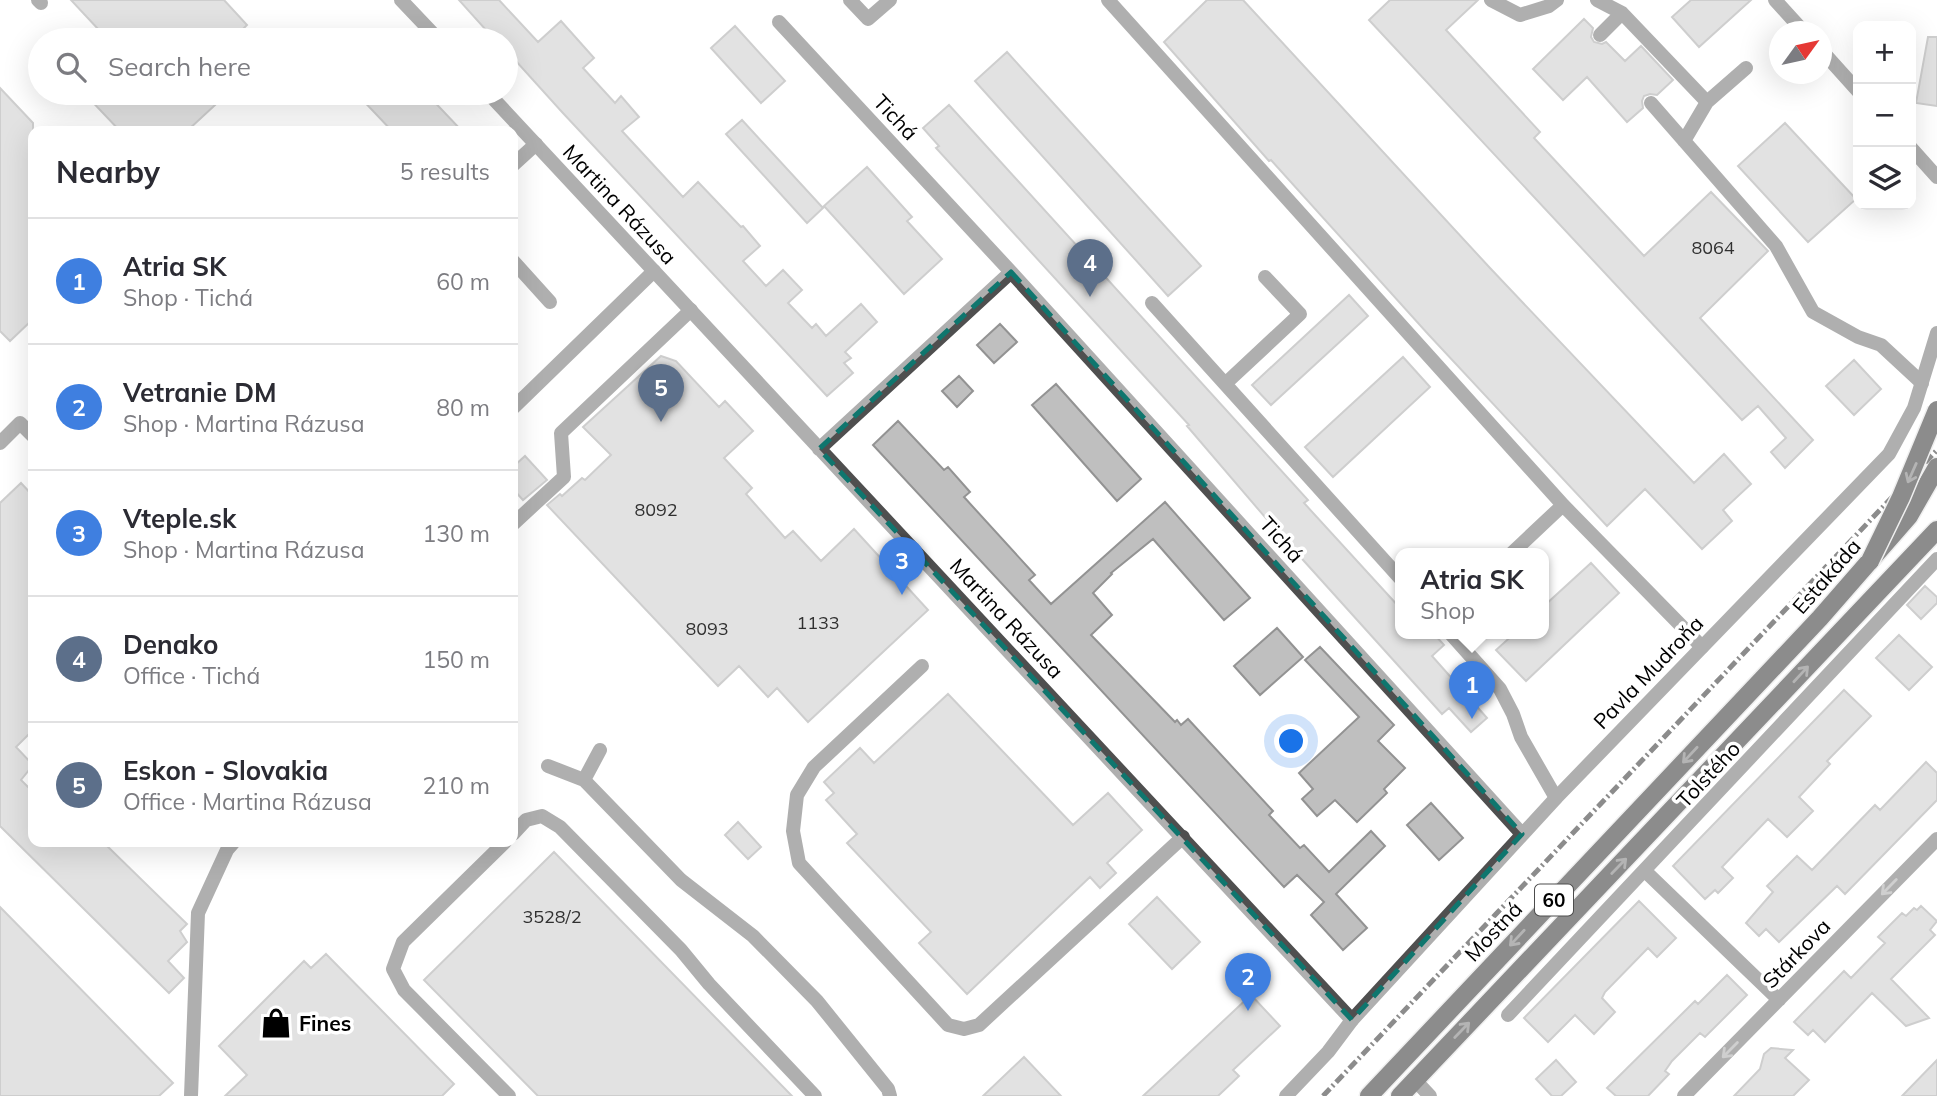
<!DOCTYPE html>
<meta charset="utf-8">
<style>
body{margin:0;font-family:Mulish,sans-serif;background:#f2f2f3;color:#2b2b33}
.controls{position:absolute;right:21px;top:21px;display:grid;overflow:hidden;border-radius:14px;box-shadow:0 7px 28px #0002}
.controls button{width:63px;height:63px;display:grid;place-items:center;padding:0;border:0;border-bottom:2px solid #e1e1e2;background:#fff;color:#2b2b33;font:35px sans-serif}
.compass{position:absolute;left:1769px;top:21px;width:63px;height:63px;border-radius:50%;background:#fff;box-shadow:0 7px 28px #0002;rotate:57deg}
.you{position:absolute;left:1292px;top:742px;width:24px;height:24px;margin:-18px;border:5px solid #fff;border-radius:50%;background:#1a73e8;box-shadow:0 0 0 10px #1a73e833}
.badge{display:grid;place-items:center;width:46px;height:46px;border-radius:50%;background:#2563eb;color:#fff;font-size:23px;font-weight:700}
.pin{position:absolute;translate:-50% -58px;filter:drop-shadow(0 2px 4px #0008)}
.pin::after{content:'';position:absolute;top:37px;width:24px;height:21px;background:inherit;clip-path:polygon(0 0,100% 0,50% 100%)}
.popup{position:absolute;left:1395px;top:548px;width:154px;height:91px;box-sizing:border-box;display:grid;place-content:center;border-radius:14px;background:#fff;filter:drop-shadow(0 2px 5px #0005);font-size:23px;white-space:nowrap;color:#7c7c81}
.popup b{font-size:26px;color:#2b2b33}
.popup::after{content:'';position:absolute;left:50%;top:100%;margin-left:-14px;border:14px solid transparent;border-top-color:#fff}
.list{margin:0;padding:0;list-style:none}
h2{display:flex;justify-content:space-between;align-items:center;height:91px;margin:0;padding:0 28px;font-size:30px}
h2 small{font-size:23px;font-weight:400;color:#7c7c81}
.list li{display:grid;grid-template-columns:46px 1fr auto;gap:21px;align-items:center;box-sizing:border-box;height:126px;padding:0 28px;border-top:2px solid #e1e1e2}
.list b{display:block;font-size:26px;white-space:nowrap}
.list p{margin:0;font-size:23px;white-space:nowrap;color:#7c7c81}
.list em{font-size:23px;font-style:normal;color:#7c7c81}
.icon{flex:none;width:38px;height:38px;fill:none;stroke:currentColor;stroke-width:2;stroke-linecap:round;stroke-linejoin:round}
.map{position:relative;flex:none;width:1937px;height:1096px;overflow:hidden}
.search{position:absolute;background:#fff;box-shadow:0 7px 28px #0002;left:28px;top:28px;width:490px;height:77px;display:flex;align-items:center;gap:18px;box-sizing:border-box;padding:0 24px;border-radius:38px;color:#7c7c81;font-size:26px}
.panel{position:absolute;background:#fff;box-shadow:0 7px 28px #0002;left:28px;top:126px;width:490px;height:721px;border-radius:14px}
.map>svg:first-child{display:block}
</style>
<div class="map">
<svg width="1937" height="1096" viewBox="0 0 1937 1096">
<rect width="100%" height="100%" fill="#fff"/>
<path fill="#bfbfbf" stroke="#939393" stroke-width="2" d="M 71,0 L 224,0 L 247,25 L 240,32 L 248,40 L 88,40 L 99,30 Z
M 459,0 L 499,0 L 538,42 L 561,21 L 594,58 L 583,68 L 615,103 L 621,96 L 639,117 L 622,131 L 683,197 L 698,182 L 741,227 L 743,226 L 760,246 L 743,261 L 766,286 L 783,270 L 802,290 L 788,303 L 812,328 L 816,324 L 826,336 L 861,304 L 877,322 L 845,352 L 851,358 L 844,363 L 853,373 L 827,396 L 562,112 L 506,50 L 506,40 L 495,40 Z
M 1207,0 L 1243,0 L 1490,268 L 1694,483 L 1724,454 L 1751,484 L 1723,510 L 1732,521 L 1702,549 L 1645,489 L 1607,526 L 1428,334 L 1271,160 L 1269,161 L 1164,42 Z
M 1390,0 L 1478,0 L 1446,30 L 1540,132 L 1534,138 L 1644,256 L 1711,192 L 1768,251 L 1700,318 L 1813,440 L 1785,468 L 1771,452 L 1786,438 L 1758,406 L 1742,420 L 1369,20 Z
M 1691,0 L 1751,0 L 1699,47 L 1672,17 Z
M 1584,19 L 1593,28 L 1591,37 L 1594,42 L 1602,44 L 1606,42 L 1625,61 L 1641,46 L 1673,80 L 1657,95 L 1650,94 L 1644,96 L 1642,101 L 1643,108 L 1627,122 L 1587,77 L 1563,100 L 1533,69 Z
M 735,26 L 785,81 L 761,103 L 711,48 Z
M 1928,37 L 1937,37 L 1937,106 L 1916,103 Z
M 1007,52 L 1201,266 L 1168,296 L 975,81 Z
M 0,88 L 33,123 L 33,319 L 10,341 L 0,331 Z
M 84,93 L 228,93 L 187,131 L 120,131 Z
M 356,93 L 426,93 L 462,131 L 392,131 Z
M 949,105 L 1308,500 L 1304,503 L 1400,608 L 1400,633 L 1433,633 L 1444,645 L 1432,656 L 1487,718 L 1471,732 L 1449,708 L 1442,714 L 1276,530 L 1187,426 L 1189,425 L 936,148 L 939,146 L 923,128 Z
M 742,120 L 823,208 L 807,223 L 726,134 Z
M 1785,123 L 1856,199 L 1808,242 L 1738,166 Z
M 867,167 L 912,217 L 907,221 L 942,259 L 904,294 L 824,206 Z
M 1349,295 L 1368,316 L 1271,405 L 1252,385 Z
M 1000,324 L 1017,342 L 994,363 L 977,345 Z
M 661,356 L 676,361 L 719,407 L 725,401 L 753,431 L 724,458 L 752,488 L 746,494 L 785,538 L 793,531 L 821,561 L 854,529 L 928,610 L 808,722 L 777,688 L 768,697 L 739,666 L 718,686 L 547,505 L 560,494 L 562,496 L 582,478 L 585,480 L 611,455 L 583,427 Z
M 1403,357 L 1430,387 L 1333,477 L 1305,447 Z
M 1854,360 L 1881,389 L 1854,415 L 1826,386 Z
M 959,376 L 973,391 L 957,407 L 942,391 Z
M 1056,384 L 1141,479 L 1117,501 L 1032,405 Z
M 898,421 L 944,470 L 948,467 L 970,492 L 964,497 L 1035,575 L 1029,580 L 1051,604 L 1165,502 L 1250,598 L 1224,620 L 1153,539 L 1111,573 L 1112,574 L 1093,593 L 1112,615 L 1091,635 L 1175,722 L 1177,720 L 1181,725 L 1188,719 L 1273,811 L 1269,815 L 1285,832 L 1300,848 L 1304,845 L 1329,872 L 1371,831 L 1385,846 L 1336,894 L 1367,928 L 1343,950 L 1311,915 L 1324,902 L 1297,875 L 1284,887 L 873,445 Z
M 525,456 L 547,480 L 523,500 L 513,489 L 513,467 Z
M 21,483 L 33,496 L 33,730 L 16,747 L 33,765 L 21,780 L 33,792 L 33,842 L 103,842 L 187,924 L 180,931 L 187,942 L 168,961 L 184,978 L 169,993 L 0,826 L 0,503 Z
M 1591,563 L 1619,593 L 1526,681 L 1496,650 L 1515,633 L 1544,633 L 1544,606 Z
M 1925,586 L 1937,597 L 1937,603 L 1921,619 L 1907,605 Z
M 1277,628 L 1303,657 L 1260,695 L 1234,666 Z
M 1899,635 L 1932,667 L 1909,690 L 1876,658 Z
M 1320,647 L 1394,725 L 1378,741 L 1405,768 L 1384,789 L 1387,793 L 1357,822 L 1335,800 L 1317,816 L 1302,799 L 1313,789 L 1299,773 L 1359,717 L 1305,660 Z
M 1844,690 L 1871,716 L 1827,761 L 1830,764 L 1799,797 L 1813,811 L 1787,837 L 1768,819 L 1722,867 L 1733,878 L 1718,893 L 1715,890 L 1705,899 L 1673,866 Z
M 948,694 L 1073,825 L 1108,793 L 1142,830 L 1107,863 L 1116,873 L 1100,888 L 1090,877 L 967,994 L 919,943 L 931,932 L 847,843 L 857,834 L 826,800 L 834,793 L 824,782 L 860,748 L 874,763 Z
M 1926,762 L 1937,773 L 1937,800 L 1845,894 L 1837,886 L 1779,942 L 1766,929 L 1759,936 L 1746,923 L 1773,892 L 1767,886 L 1797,856 L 1812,870 L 1875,805 L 1880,810 Z
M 1431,803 L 1463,838 L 1439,860 L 1407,825 Z
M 738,822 L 761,847 L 748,859 L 725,835 Z
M 554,852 L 792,1096 L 538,1096 L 424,980 Z
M 1157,897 L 1200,942 L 1172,969 L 1129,924 Z
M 1639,901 L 1676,938 L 1657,957 L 1648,948 L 1605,992 L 1602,998 L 1615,1012 L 1594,1034 L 1575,1015 L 1548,1042 L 1524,1018 Z
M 1921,906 L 1937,921 L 1930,930 L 1935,935 L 1891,979 L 1929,1018 L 1906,1026 L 1872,993 L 1825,1042 L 1813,1030 L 1808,1035 L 1794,1022 L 1844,971 L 1851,978 L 1885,943 L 1878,937 L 1902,913 L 1906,916 L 1914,908 L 1917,910 Z
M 0,907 L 173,1083 L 159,1096 L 0,1096 Z
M 326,954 L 454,1084 L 442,1096 L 225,1096 L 247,1075 L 219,1046 L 304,961 L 311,968 Z
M 1727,975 L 1747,995 L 1705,1037 L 1700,1033 L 1672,1061 L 1665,1071 L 1669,1074 L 1648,1096 L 1616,1096 L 1607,1088 L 1695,1001 L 1698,1004 Z
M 1251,995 L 1280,1026 L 1233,1070 L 1239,1076 L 1218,1096 L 1143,1096 Z
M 1771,1048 L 1793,1050 L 1785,1058 L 1809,1080 L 1793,1096 L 1734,1096 L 1760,1069 L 1764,1054 Z
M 1024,1057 L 1061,1096 L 983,1096 Z
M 1556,1060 L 1576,1082 L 1561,1096 L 1552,1096 L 1536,1079 Z
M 1937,1060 L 1937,1096 L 1902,1096 Z"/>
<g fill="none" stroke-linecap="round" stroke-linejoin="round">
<g stroke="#dbdbdb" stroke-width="21">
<path id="primary" d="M 1369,1096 L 1820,618 L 1909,516 L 1937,467
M 1400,1096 L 1937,530"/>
</g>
<path stroke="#4f4f4f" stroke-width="14" d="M 38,0 L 41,3
M 850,0 L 868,19 L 890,0
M 1108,0 L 1563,505 L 1702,647
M 1491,0 L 1520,15 L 1549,6 L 1557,0
M 1597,0 L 1622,13 L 1707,102
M 1600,35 L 1622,13
M 1651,103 L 1776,246 L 1813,312 L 1858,337 L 1881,345 L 1922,383
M 1684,141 L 1707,102 L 1746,68
M 513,165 L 536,144
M 513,261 L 550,302
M 1152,303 L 1400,578
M 1225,384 L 1300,314 L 1265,277
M 513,408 L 654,271
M 0,443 L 20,423 L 33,436
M 513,524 L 564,477 L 561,433 L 691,310
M 1512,553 L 1563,505
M 1450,633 L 1500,689 L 1513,714 L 1521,737 L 1556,798
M 922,666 L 814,767 L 797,795 L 793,831 L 799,863 L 948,1025 L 964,1029 L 979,1025 L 1183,837
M 548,766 L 584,780 L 681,880 L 753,936 L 817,1001 L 888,1089 L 890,1096
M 584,780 L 600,750
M 513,834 L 526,820 L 542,816 L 560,827 L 681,950 L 709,984 L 815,1096
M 505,842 L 403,942 L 393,969 L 404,990 L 509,1096
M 191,1096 L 198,913 L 227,850 L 234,842
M 1286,1096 L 1328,1052 L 1352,1020"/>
<path stroke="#4f4f4f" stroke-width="14" d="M 401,0 L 439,40
M 1775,0 L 1804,32
M 779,22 L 1011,272 L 1522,834
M 1822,51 L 1858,91
M 488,93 L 1352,1020 L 1556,798 L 1889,454 L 1914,408 L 1937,333
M 1911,148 L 1937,177
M 819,449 L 1011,272
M 1645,871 L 1779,1000
M 1508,1015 L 1937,559
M 1415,1080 L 1430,1096
M 1684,1096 L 1937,839"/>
<use href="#primary" stroke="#000" stroke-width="18"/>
<path stroke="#000" stroke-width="5" stroke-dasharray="10 3.5 2 3.5" stroke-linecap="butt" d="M 1323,1096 L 1937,450"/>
<g stroke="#dbdbdb" stroke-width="21" stroke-linecap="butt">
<path id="primary-bridge" d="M 1870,561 L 1901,497 L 1937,410"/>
</g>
<use href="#primary-bridge" stroke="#000" stroke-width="18"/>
</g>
<defs><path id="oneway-shaft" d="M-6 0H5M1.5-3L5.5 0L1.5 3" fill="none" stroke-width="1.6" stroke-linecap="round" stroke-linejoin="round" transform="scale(1.75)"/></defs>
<g stroke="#595959">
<use href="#oneway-shaft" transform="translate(1912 473) rotate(114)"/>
<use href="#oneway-shaft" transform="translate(1801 674) rotate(-47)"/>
<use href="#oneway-shaft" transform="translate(1690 755) rotate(133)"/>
<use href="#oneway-shaft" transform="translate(1619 866) rotate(-46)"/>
<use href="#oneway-shaft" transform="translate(1517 938) rotate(133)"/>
<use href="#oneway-shaft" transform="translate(1462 1030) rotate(-46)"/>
</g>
<g stroke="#959595">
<use href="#oneway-shaft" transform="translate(1889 887) rotate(134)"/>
<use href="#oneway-shaft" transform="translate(1730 1050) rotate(135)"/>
</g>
<path d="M0 0H1937V1096H0ZM 1011,272 L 1522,834 L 1352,1020 L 819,449 Z" fill="#fff" fill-opacity=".55" fill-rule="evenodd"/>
<path fill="none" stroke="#0f766e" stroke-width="5" stroke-dasharray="14 9" stroke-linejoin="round" d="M 1011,272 L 1522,834 L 1352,1020 L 819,449 Z"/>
<defs>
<g id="shop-bare" transform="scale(2.415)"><path d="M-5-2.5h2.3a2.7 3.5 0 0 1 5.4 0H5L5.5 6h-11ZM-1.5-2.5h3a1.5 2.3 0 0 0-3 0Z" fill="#000" stroke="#fff" stroke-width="2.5" paint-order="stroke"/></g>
</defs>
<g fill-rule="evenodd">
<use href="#shop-bare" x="276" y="1023"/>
</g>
<g text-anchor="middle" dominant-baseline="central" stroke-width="7" stroke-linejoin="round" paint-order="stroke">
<g font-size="18" fill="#303030">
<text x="1713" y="247">8064</text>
<text x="656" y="509">8092</text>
<text x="818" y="622">1133</text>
<text x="707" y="628">8093</text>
<text x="552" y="916">3528/2</text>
</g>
<rect fill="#fff" stroke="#4c4c4c" stroke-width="2" x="1535" y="884.5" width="38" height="31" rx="5"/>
<g font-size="19" font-weight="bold" fill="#000">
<text x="1554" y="900">60</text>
</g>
<g font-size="21" fill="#000" stroke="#fff">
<text transform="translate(896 117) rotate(47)">Tichá</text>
<text transform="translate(620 204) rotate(47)">Martina Rázusa</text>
<text transform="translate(1282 539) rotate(48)">Tichá</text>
<text transform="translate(1826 576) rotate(-49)">Estakáda</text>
<text transform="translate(1007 618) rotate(47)">Martina Rázusa</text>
<text transform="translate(1648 672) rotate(-46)">Pavla Mudroňa</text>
<text transform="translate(1708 774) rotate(-47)">Tolstého</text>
<text transform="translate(1493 931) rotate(-47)">Mostná</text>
<text transform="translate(1796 953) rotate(-46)">Stárkova</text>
</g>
<g font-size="21" font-weight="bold" fill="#000" stroke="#fff" text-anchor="start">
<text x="299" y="1023">Fines</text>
</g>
</g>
</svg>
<div class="controls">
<button>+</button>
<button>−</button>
<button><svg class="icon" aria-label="layers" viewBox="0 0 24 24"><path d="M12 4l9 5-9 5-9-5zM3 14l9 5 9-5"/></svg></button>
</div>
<svg class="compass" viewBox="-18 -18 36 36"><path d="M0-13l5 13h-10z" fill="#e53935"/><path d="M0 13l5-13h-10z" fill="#7c7c81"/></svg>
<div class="you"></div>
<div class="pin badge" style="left:1472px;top:719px;background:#3f7fe0">1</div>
<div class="popup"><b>Atria SK</b>Shop</div>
<div class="pin badge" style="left:1248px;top:1011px;background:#3f7fe0">2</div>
<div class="pin badge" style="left:902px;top:595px;background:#3f7fe0">3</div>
<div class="pin badge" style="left:1090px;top:297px;background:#5c6f8a">4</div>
<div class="pin badge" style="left:661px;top:422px;background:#5c6f8a">5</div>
<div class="search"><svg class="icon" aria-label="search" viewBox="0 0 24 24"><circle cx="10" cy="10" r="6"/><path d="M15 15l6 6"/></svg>Search here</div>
<section class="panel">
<h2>Nearby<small>5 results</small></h2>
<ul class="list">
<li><span class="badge" style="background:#3f7fe0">1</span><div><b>Atria SK</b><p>Shop · Tichá</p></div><em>60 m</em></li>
<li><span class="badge" style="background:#3f7fe0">2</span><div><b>Vetranie DM</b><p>Shop · Martina Rázusa</p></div><em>80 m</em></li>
<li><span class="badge" style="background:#3f7fe0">3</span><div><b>Vteple.sk</b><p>Shop · Martina Rázusa</p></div><em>130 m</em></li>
<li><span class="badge" style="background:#5c6f8a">4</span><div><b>Denako</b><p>Office · Tichá</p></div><em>150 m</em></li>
<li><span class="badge" style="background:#5c6f8a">5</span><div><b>Eskon - Slovakia</b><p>Office · Martina Rázusa</p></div><em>210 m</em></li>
</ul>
</section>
</div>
